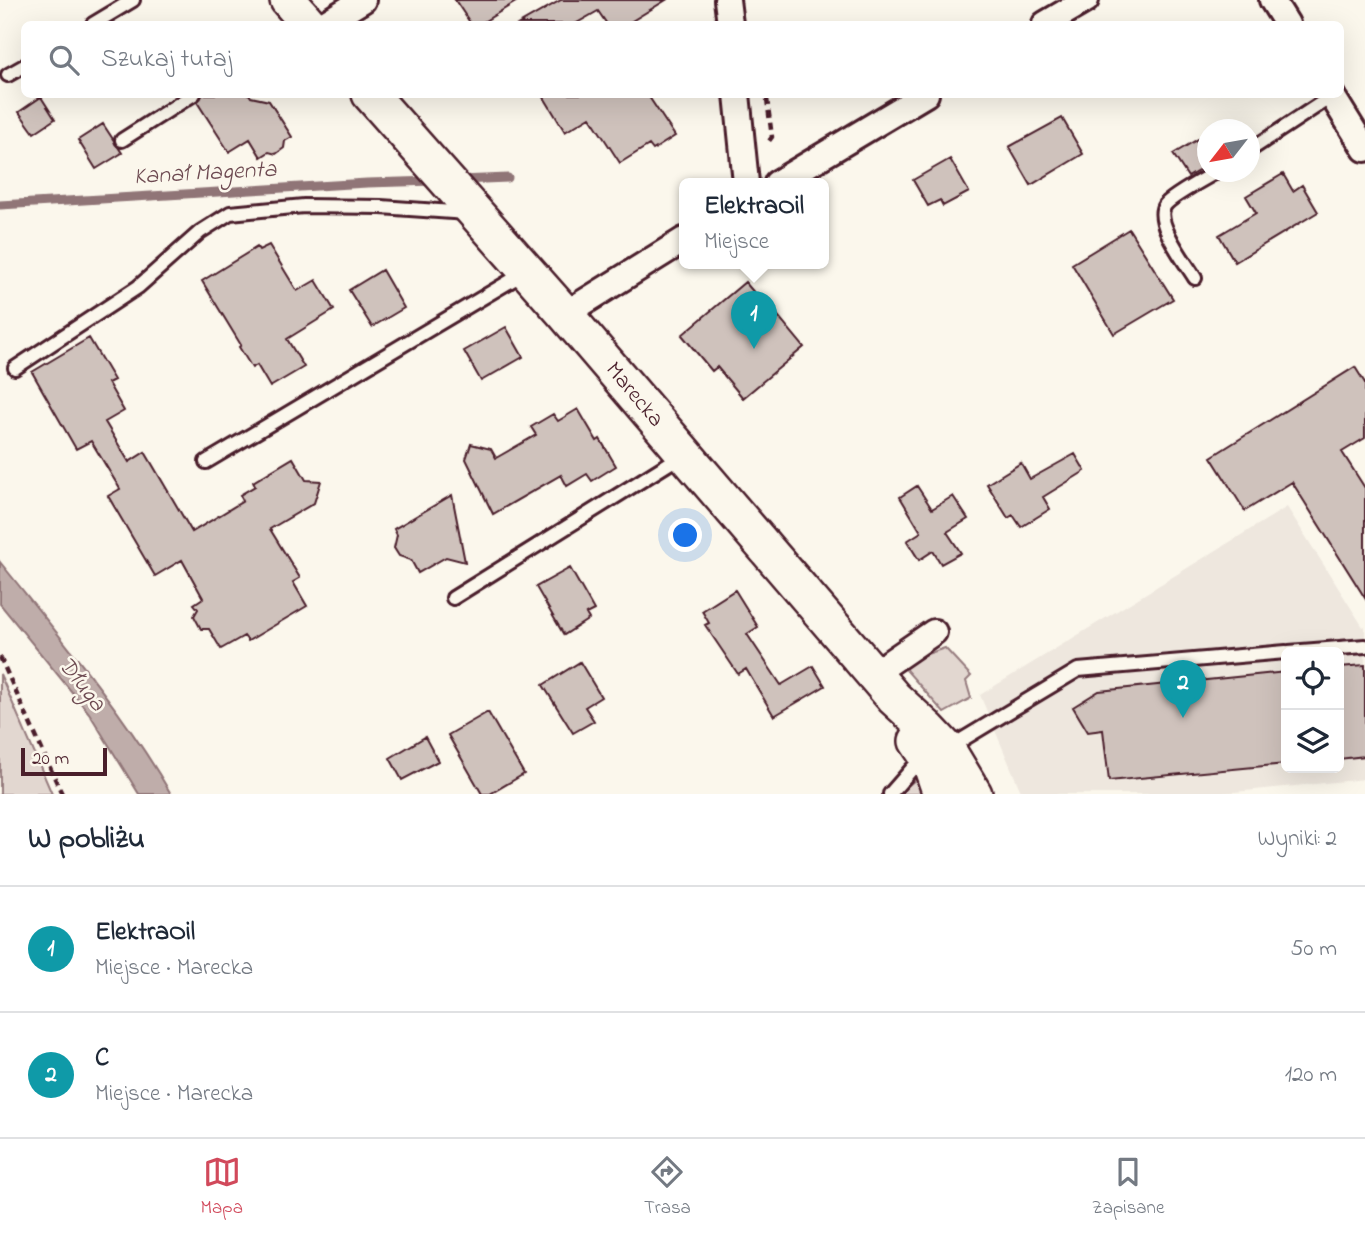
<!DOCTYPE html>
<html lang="pl">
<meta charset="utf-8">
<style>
body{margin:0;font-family:"Indie Flower",sans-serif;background:#f6f6f7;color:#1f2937}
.controls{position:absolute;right:21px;bottom:21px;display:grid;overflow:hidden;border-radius:10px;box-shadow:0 7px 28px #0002}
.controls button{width:63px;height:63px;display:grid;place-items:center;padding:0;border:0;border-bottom:2px solid #e0e1e3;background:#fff;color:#1f2937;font:35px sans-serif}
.compass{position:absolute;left:1197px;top:119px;width:63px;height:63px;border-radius:50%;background:#fff;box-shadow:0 7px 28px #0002;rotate:239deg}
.scale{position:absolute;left:21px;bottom:18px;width:86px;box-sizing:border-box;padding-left:7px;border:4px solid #4a1f2b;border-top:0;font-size:19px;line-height:24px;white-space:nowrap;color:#4a1f2b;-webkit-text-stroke:5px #fbf7ec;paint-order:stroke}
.you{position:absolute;left:686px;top:536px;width:24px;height:24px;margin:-18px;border:5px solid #fff;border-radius:50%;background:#1a73e8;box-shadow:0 0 0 10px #1a73e833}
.badge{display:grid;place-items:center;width:46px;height:46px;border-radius:50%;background:#d1495b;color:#fff;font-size:23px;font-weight:700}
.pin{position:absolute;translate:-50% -58px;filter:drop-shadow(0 2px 4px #0008)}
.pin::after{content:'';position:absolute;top:37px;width:24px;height:21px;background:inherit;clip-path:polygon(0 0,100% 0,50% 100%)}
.popup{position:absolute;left:679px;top:178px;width:150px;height:91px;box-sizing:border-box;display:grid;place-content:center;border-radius:10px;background:#fff;filter:drop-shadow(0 2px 5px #0005);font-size:23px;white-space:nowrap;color:#747a83}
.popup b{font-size:26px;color:#1f2937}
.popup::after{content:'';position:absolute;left:50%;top:100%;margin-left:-14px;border:14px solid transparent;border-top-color:#fff}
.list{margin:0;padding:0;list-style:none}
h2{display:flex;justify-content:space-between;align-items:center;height:91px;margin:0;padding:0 28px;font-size:30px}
h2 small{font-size:23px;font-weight:400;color:#747a83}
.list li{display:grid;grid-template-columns:46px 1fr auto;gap:21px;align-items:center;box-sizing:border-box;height:126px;padding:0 28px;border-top:2px solid #e0e1e3}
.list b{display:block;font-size:26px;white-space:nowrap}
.list p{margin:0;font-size:23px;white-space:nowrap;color:#747a83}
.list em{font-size:23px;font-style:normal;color:#747a83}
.icon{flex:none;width:38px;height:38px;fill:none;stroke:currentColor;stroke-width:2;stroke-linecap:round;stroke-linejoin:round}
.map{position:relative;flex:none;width:1365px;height:794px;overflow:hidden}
.search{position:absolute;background:#fff;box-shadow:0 7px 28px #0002;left:21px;right:21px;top:21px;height:77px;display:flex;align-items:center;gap:18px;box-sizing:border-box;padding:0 24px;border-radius:10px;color:#747a83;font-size:26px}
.sheet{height:343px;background:#fff}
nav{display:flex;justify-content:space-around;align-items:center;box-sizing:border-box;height:98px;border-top:2px solid #e0e1e3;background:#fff;font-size:19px;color:#747a83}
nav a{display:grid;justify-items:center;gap:4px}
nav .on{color:#d1495b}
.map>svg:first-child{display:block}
</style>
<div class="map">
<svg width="1365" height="794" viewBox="0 0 1365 794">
<rect width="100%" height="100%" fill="#fbf7ec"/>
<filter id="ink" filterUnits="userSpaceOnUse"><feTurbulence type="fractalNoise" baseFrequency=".0143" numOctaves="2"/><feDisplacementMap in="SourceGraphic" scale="14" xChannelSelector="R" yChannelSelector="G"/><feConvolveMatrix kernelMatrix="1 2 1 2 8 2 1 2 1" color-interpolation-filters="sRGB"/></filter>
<g filter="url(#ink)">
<path fill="#eee7de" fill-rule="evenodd" d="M 1287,507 L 1363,627 L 1365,626 L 1365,779 L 1214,794 L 1022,794 L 980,695 ZM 1286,652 L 1339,652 L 1339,768 L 1286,768 Z"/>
<path fill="#e2d7d0" stroke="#967b7e" stroke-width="2" d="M 945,648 L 971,676 L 966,681 L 971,698 L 944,713 L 900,663 Z
M 0,674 L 52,794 L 0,794 Z
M 915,780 L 921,780 L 924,794 L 898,794 Z"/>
<path fill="#bfadaa" stroke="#907477" stroke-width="2" d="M 0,562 C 60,637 123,711 171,794 L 139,794 L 89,713 L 0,604 Z"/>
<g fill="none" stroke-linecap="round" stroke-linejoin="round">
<path stroke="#907477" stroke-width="9" d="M 460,180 L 508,178
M 0,205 L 367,183 L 435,181"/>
</g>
<path fill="#cfc2bc" stroke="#4a1f2b" stroke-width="2" d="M 455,0 L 519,0 L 480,24 L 471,24 Z
M 561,0 L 666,0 L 627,24 L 607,24 L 598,11 L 575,24 L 519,24 Z
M 203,94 L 249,94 L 251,97 L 269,101 L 292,137 L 285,141 L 284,148 L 276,154 L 269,152 L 261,157 L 250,139 L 229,152 L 197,102 Z
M 542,94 L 647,94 L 675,136 L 653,150 L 649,145 L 620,163 L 590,117 L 565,132 Z
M 41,97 L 55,119 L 34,133 L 19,112 Z
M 1062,118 L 1083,154 L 1031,185 L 1009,147 Z
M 103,124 L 122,153 L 96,169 L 78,140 Z
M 1198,139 L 1208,154 L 1208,165 L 1188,177 L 1173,154 Z
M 950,159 L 969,192 L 943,206 L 940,200 L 928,206 L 913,180 Z
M 1283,174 L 1293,191 L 1302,185 L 1318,212 L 1235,262 L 1219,235 L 1256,213 L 1246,196 Z
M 1129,229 L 1173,299 L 1114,334 L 1072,264 Z
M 269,245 L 297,291 L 316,280 L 334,310 L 287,339 L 304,367 L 270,387 L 257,365 L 252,368 L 239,347 L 241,345 L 202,281 L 257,247 L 259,250 Z
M 382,270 L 404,308 L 372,327 L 349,290 Z
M 745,282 L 762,302 L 765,300 L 804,347 L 743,398 L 717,367 L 712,371 L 682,335 Z
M 506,327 L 523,357 L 481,381 L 464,351 Z
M 89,338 L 114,380 L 108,383 L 124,411 L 105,422 L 129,462 L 145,452 L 192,532 L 243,501 L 240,495 L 255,486 L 253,482 L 293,458 L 306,480 L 321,481 L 314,503 L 270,529 L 300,578 L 293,582 L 307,606 L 248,641 L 244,636 L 221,649 L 209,629 L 201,629 L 194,616 L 198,609 L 194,604 L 203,598 L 182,560 L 155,576 L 108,496 L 120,489 L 91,441 L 76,449 L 32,372 Z
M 1355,367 L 1365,383 L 1365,438 L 1342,452 L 1365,488 L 1365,598 L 1292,482 L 1245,511 L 1211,457 Z
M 578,409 L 597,441 L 600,439 L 616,466 L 592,481 L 587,474 L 567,486 L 561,475 L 493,514 L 466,459 L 471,444 L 491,449 L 496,458 L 536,435 L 531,427 L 553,414 L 558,421 Z
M 1075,454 L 1085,471 L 1043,497 L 1050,509 L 1021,527 L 1013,515 L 1008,518 L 987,484 L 1021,463 L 1030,479 Z
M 917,486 L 932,509 L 953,496 L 968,519 L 947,532 L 961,553 L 941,564 L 933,551 L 919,560 L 907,541 L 921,532 L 900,497 Z
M 452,495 L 465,562 L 446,557 L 418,573 L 411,560 L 399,556 L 394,548 L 397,535 L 394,529 Z
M 570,568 L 594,610 L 586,614 L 589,619 L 564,635 L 536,587 Z
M 735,590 L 758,627 L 747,634 L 781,685 L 813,666 L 825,686 L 774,716 L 746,669 L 738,674 L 705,625 L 709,623 L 702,611 Z
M 580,662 L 601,697 L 585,707 L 594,721 L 573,733 L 543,685 Z
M 1365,665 L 1365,756 L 1339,759 L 1339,667 Z
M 1286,672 L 1286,764 L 1109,781 L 1103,730 L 1088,732 L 1073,707 L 1099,691 Z
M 488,712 L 524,774 L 490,794 L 482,794 L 448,735 Z
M 425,737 L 438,761 L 402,780 L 390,758 Z"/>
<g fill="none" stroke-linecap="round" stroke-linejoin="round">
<g stroke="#4a1f2b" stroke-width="18">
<path id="lane" d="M 93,24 L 133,0
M 8,75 L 24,66
M 122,140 L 194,94
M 1250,150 L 1332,96
M 1195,278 C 1186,263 1153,221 1165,205 C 1172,196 1206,178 1216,172
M 15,368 L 138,287 L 200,232 L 230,213 L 304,206 L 381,207 L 467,213
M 206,462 L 524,273
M 453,598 L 684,454
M 1289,652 L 1365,646
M 950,747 L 1078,670 L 1286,652
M 890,794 L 918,762 L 925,760"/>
</g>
<g stroke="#4a1f2b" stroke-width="30">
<path id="street" d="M 727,0 L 730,24
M 1272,0 L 1287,24
M 324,24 L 363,0
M 1045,24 L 1086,0
M 737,94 L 746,183
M 1331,94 L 1365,149
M 777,183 L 926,94
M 565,314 L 684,240
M 873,674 L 934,632"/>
</g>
<g stroke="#4a1f2b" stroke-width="40">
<path id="secondary" d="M 288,0 L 309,24
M 370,94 L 565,314 L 894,698 L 929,730 L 947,749 L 974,794
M 917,741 L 929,759 L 941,794"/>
</g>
<path stroke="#4a1f2b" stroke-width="4.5" stroke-dasharray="7 5" stroke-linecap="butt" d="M 767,99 L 772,137 L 769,141
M 0,657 L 62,794"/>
<use href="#lane" stroke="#fbf7ec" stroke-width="12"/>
<use href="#street" stroke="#fbf7ec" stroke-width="24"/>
<use href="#secondary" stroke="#fbf7ec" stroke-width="35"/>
</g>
</g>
<g text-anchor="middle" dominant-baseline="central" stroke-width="5" stroke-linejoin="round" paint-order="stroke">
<g font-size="23" fill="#4a1f2b" stroke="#fbf7ec">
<text transform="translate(634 395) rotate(50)">Marecka</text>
</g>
<g font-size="24" font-style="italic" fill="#6d4a51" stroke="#fbf7ec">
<text transform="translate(205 174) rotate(-3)">Kanał Magenta</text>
<text transform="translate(81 685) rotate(52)">Długa</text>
</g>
</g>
</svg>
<div class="controls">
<button><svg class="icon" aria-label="locate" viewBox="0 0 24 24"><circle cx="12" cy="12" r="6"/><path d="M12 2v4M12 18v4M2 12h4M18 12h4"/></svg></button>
<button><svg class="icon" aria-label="layers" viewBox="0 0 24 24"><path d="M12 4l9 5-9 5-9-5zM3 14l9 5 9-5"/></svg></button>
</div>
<svg class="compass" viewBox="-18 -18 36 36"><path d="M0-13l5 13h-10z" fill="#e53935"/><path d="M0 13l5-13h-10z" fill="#747a83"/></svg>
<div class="scale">20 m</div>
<div class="you"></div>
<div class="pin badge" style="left:754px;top:349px;background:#0f9aa8">1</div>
<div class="popup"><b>ElektraOil</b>Miejsce</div>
<div class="pin badge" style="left:1183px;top:718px;background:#0f9aa8">2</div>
<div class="search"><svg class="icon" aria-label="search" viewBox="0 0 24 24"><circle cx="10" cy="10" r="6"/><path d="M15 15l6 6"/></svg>Szukaj tutaj</div>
</div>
<section class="sheet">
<h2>W pobliżu<small>Wyniki: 2</small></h2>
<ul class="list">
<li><span class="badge" style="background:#0f9aa8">1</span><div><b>ElektraOil</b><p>Miejsce · Marecka</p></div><em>50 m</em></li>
<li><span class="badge" style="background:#0f9aa8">2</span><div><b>C</b><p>Miejsce · Marecka</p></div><em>120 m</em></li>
</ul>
</section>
<nav>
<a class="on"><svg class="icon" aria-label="map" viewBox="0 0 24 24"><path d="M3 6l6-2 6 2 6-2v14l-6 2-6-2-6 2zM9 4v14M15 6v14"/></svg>Mapa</a>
<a><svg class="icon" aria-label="directions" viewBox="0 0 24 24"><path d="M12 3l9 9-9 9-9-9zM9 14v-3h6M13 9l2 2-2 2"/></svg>Trasa</a>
<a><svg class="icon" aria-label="saved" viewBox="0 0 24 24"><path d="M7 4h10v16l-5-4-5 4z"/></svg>Zapisane</a>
</nav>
